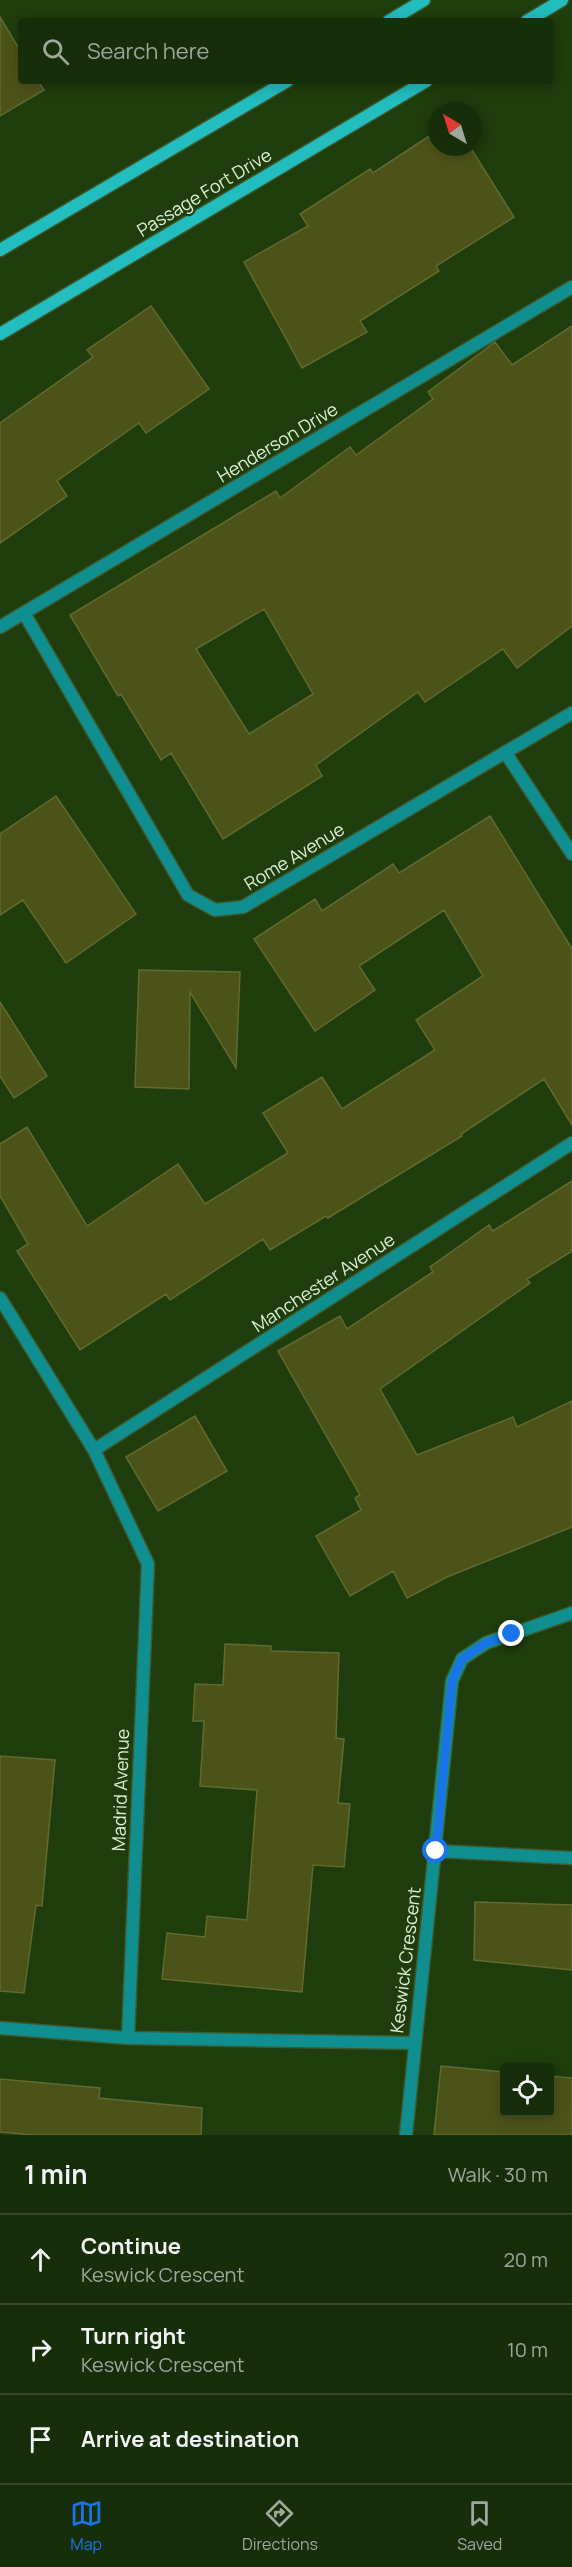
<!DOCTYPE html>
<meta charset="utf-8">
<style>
body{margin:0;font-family:Manrope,sans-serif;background:#203613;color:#f1f3f6}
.controls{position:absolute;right:18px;bottom:18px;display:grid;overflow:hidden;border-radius:6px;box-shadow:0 3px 15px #0003}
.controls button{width:54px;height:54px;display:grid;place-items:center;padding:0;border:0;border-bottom:2px solid #364a2b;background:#172e0a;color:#f1f3f6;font:30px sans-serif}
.compass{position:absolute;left:428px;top:102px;width:54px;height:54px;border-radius:50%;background:#172e0a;box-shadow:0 3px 15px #0003;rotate:322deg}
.stop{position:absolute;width:18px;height:18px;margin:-14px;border:4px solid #1a73e8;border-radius:50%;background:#fff}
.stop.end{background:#1a73e8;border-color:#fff;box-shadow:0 2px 6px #0008}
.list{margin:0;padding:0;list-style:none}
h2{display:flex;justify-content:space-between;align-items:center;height:78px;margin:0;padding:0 24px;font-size:26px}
h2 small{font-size:20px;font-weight:400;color:#9ea89c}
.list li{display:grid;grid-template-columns:39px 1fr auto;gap:18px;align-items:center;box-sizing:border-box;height:90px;padding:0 24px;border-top:2px solid #364a2b}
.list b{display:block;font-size:22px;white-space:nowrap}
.list p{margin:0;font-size:20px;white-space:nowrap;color:#9ea89c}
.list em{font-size:20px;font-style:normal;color:#9ea89c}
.icon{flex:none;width:33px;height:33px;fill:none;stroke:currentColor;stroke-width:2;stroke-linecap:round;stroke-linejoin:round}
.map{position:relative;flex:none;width:572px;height:2135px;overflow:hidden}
.search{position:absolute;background:#172e0a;box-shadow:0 3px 15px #0003;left:18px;right:18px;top:18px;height:66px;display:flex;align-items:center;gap:15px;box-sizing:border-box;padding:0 21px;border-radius:6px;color:#9ea89c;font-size:22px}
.sheet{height:348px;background:#172e0a}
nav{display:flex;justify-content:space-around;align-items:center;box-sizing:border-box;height:84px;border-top:2px solid #364a2b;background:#172e0a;font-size:16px;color:#9ea89c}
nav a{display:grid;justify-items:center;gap:3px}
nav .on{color:#1a73e8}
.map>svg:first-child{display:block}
</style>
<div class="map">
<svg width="572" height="2135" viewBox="0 0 572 2135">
<rect width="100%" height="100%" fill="#1f3d0d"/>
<path fill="#4c5319" stroke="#626a30" stroke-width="1.5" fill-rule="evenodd" d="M 0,17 L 21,52 L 21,81 L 38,81 L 44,90 L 0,116 Z
M 437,131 L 437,147 L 470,147 L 514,217 L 436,266 L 439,271 L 360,321 L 367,332 L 302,368 L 244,262 L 308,226 L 300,214 L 370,169 L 373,173 Z
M 151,306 L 209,389 L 146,433 L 139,423 L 57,481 L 67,496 L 0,543 L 0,423 L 93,357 L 87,350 Z
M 572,326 L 572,626 L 517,668 L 503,649 L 425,702 L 418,692 L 316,765 L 322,776 L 223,839 L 171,753 L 161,760 L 121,694 L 118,696 L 70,615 L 276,491 L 280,498 L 350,447 L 356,455 L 433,399 L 428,392 L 495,342 L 512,365 ZM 264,609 L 313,694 L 249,734 L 196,649 Z
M 56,796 L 136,914 L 66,963 L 23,900 L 0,915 L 0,834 Z
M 490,816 L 572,949 L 572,1125 L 544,1079 L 461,1134 L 462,1136 L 328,1218 L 326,1216 L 270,1250 L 263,1239 L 170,1300 L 166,1294 L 80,1350 L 17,1251 L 28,1244 L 0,1196 L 0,1144 L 27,1127 L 87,1226 L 178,1164 L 205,1204 L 288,1153 L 263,1113 L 322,1077 L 342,1109 L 435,1050 L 416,1020 L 483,976 L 444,910 L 359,966 L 375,990 L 315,1031 L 254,939 L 315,899 L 322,911 L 393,864 L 399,873 Z
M 139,970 L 240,972 L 236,1068 L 190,992 L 189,1089 L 135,1087 Z
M 0,1002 L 47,1076 L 14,1098 L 0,1076 Z
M 572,1181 L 572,1251 L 527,1279 L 530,1283 L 380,1389 L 417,1455 L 513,1417 L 517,1427 L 572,1401 L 572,1527 L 447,1577 L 407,1598 L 393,1571 L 350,1596 L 316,1536 L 361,1510 L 355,1498 L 360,1495 L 278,1351 L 340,1316 L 347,1329 L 433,1272 L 430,1267 L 489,1225 L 493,1231 Z
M 195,1416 L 227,1471 L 158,1511 L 126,1457 Z
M 225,1644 L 271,1646 L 271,1651 L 339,1653 L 336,1738 L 344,1739 L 338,1803 L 350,1804 L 344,1867 L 313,1865 L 302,1992 L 162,1979 L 167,1933 L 205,1937 L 207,1916 L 247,1920 L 257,1790 L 200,1786 L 204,1721 L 193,1721 L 195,1684 L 223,1685 Z
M 0,1756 L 55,1760 L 42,1906 L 36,1905 L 24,1993 L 0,1991 Z
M 475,1902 L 572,1905 L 572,1970 L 474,1960 Z
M 441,2066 L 504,2072 L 504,2112 L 549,2112 L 549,2076 L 572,2078 L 572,2135 L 434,2135 Z
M 0,2079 L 100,2088 L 99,2098 L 202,2108 L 201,2135 L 32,2135 L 0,2132 Z"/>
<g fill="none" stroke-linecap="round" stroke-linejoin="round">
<g stroke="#3d592d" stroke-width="15">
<path id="minor" d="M 24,613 L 188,895 L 215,910 L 243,907 L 572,713
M 0,627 L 572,287
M 505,752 L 572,854
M 0,1298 L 94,1450 L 148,1564 L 128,2038 L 414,2043
M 94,1450 L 572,1143
M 436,1851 L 572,1858
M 0,2028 L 128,2038
M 406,2135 L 452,1681 L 462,1659 L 486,1643 L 572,1613"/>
</g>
<g stroke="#3d592d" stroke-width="15">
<path id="secondary" d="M 389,21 L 424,0
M 527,21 L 562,0
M 0,250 L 287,81
M 0,334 L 426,81"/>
</g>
<use href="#minor" stroke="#108f90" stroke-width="12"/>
<use href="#secondary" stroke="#22bdbf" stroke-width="12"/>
</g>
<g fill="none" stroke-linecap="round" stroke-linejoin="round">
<path stroke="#1a73e8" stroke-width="8" d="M 436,1851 L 452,1681 L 462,1659 L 486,1643 L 512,1634"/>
</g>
<g text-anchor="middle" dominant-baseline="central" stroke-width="4.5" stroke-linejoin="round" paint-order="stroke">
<g font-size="18" fill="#dbeed3" stroke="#1f3d0d">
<text transform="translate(204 192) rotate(-31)">Passage Fort Drive</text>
<text transform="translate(277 442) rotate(-31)">Henderson Drive</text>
<text transform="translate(294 856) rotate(-31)">Rome Avenue</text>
<text transform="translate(323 1282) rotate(-33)">Manchester Avenue</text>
<text transform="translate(120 1790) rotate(-88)">Madrid Avenue</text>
<text transform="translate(405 1960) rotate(-83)">Keswick Crescent</text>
</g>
</g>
</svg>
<div class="controls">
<button><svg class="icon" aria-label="locate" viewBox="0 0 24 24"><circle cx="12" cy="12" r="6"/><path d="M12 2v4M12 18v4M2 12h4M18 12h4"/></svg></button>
</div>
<svg class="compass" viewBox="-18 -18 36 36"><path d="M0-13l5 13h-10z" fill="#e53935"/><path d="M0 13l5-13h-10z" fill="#9ea89c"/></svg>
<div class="stop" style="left:436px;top:1851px"></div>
<div class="stop end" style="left:512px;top:1634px"></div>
<div class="search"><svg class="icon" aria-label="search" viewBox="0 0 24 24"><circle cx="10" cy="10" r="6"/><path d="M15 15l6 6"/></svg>Search here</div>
</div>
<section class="sheet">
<h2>1 min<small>Walk · 30 m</small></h2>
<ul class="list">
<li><svg class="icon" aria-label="ahead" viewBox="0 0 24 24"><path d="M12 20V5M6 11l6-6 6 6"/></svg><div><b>Continue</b><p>Keswick Crescent</p></div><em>20 m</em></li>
<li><svg class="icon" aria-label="right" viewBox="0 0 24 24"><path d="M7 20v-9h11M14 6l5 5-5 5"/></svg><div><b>Turn right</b><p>Keswick Crescent</p></div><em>10 m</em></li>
<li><svg class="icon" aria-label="arrive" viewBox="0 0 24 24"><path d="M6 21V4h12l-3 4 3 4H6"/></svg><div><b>Arrive at destination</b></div></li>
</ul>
</section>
<nav>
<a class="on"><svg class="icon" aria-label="map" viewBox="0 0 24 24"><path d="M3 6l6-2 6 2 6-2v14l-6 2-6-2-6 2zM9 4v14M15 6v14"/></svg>Map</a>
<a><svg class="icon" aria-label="directions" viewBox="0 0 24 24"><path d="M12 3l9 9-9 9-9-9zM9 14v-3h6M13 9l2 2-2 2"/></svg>Directions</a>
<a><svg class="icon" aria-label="saved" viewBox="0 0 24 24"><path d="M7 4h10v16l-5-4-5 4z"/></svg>Saved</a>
</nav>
